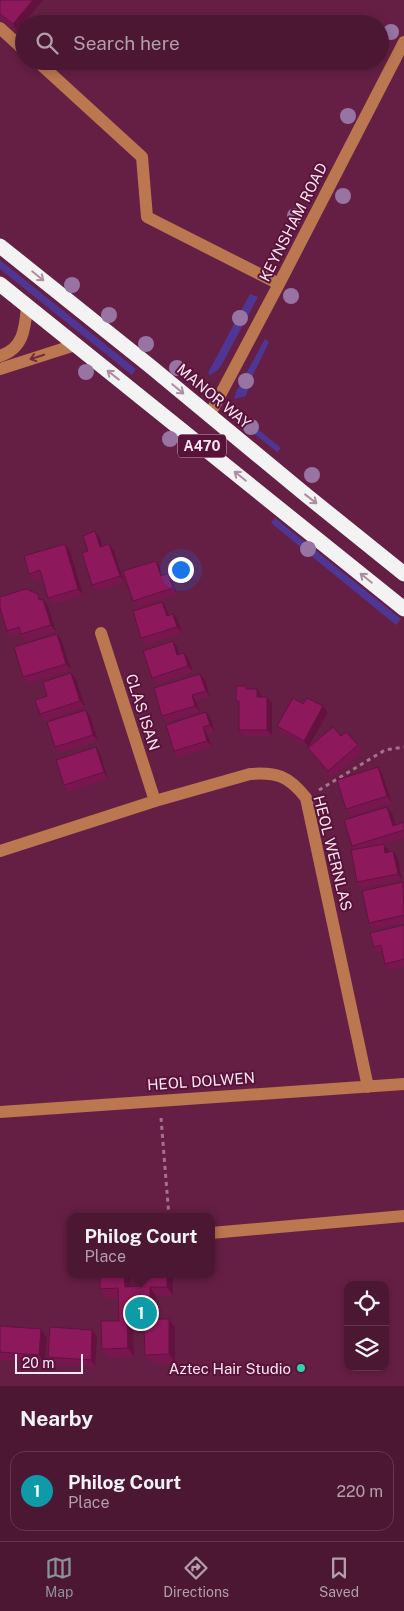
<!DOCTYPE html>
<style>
body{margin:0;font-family:"Public Sans",sans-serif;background:#53203b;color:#f1f3f6}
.controls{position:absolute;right:15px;bottom:15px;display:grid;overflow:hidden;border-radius:10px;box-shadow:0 2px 8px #0003}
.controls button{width:45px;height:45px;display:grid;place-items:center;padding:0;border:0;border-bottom:1px solid #63364e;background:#4c1733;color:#f1f3f6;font:25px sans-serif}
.scale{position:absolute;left:15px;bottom:12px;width:68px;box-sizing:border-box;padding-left:5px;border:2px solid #fbe8f0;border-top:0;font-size:14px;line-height:18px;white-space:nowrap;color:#fbe8f0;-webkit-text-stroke:4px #59123a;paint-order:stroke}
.you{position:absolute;left:180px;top:569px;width:18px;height:18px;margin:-12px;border:4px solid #fff;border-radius:50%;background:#1a73e8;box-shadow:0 0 0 8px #1a73e833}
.badge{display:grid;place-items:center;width:32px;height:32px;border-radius:50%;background:#8c9099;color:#fff;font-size:16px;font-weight:700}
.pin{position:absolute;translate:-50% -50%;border:2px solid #fff;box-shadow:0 1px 5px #0006}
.popup{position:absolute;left:67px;top:1213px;width:148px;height:65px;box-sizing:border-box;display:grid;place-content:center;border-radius:10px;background:#4c1733;filter:drop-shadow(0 1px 4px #0005);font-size:16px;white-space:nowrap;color:#b29fac}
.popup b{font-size:19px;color:#f1f3f6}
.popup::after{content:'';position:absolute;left:50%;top:100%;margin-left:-10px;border:10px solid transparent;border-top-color:#4c1733}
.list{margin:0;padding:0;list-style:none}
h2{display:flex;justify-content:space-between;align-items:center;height:65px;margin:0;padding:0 20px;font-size:21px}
h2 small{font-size:16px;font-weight:400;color:#b29fac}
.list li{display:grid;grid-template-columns:32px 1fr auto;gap:15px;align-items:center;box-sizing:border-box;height:80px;margin:0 10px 10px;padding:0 10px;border:1px solid #63364e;border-radius:15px}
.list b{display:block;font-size:19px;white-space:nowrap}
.list p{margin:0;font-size:16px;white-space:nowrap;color:#b29fac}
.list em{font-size:16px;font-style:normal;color:#b29fac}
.icon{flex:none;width:28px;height:28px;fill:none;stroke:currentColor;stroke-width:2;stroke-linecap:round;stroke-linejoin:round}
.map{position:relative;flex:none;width:404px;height:1386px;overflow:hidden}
.search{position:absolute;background:#4c1733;box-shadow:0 2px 8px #0003;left:15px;right:15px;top:15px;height:55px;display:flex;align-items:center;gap:12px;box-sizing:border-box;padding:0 18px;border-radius:28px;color:#b29fac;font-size:19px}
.sheet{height:155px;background:#4c1733}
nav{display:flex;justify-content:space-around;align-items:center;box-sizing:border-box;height:70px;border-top:1px solid #63364e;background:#4c1733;font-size:14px;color:#b29fac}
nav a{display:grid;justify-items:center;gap:2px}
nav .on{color:#8c9099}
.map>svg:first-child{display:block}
</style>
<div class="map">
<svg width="404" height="1386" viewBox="0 0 404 1386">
<rect width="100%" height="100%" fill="#651f44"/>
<path fill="#4f3695" d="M 0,260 L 136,369 L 132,375 L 0,269 Z
M 250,294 L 258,297 L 222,364 L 218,370 L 210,375 L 208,373 Z
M 265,339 L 269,342 L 252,377 L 246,396 L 234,399 L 236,392 Z
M 235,411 L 281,448 L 277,452 L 242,424 Z
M 275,518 L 401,619 L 396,625 L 271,523 Z"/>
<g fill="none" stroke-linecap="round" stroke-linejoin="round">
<path stroke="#a3728b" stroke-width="3" stroke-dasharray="4 4" stroke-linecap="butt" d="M 319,790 L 385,750 L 404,747
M 161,1118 L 169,1217"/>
<path stroke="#ba7750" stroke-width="12" d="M 0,28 L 24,50
M 37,61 L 142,157 L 147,217 L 279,284
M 0,356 C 24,348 25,328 27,306
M 0,369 L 75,345
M 209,416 L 279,284 L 404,42
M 101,633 L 155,801
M 0,851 L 155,801 L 250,774 C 277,772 289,776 306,798 L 368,1087
M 0,1112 L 404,1084
M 211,1233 L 404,1216"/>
<path stroke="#f3f3f3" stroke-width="15" d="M 0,246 L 150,366 L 306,495 L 404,574
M 0,284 L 404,609"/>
</g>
<g fill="#9874a3">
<circle cx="391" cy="32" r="8"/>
<circle cx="348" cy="116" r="8"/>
<circle cx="343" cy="196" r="8"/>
<circle cx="295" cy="216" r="8"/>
<circle cx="72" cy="285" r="8"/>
<circle cx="291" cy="296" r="8"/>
<circle cx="109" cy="315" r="8"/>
<circle cx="240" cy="318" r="8"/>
<circle cx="146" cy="344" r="8"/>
<circle cx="177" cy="368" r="8"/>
<circle cx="86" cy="372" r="8"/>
<circle cx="246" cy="381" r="8"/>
<circle cx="251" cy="427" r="8"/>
<circle cx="170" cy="439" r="8"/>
<circle cx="312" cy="475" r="8"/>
<circle cx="308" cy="549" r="8"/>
</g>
<path fill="#79164f" d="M 0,0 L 17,31 L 0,17 Z
M 95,531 L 100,538 L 102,546 L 114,551 L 124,582 L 96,591 L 92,585 L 88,551 Z
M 65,544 L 70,551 L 83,595 L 53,604 L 48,598 L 42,578 L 33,580 L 29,574 Z
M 156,561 L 160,567 L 163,576 L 173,581 L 177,595 L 138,607 L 133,601 Z
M 38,594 L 41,600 L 43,599 L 48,606 L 56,632 L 25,641 L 21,634 L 12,637 L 7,631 Z
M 162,602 L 166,608 L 169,615 L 178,620 L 182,633 L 146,645 L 141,638 Z
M 62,641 L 71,670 L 27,684 L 23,677 Z
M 177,647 L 180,654 L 189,659 L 193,672 L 157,684 L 152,678 Z
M 76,679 L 85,707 L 45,721 L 40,714 L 47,696 Z
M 205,680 L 210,697 L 196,701 L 200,712 L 167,722 L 162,716 Z
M 246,686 L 248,689 L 257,689 L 262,697 L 267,697 L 272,703 L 272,736 L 243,736 L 239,730 L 239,705 L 236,701 Z
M 206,712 L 211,719 L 215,732 L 207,734 L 212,747 L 179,758 L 174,751 Z
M 328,713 L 308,747 L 282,733 L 277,726 Z
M 90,716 L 98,741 L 59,753 L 55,747 Z
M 341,736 L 358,745 L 363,752 L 332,778 L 308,748 Z
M 100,754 L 108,779 L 69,792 L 64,785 Z
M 382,773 L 392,803 L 351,816 L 346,809 Z
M 392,813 L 395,825 L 404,830 L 404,838 L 384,844 L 388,850 L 388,852 L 398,858 L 402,880 L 362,888 L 357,882 L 354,850 L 352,846 Z
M 403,882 L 404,883 L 404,923 L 373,929 L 369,923 Z
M 404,925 L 404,967 L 389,970 L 385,964 L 382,952 L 378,953 L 374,947 Z
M 100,1274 L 130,1274 L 131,1286 L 142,1286 L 142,1274 L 173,1274 L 173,1296 L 156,1296 L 156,1319 L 169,1319 L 175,1328 L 175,1363 L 151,1363 L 145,1355 L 144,1331 L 133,1331 L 134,1357 L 108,1358 L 102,1349 L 119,1321 L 119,1298 L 106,1298 L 100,1289 Z
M 0,1326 L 47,1338 L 45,1364 L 0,1360 Z
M 92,1330 L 97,1337 L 95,1366 L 52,1364 L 48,1357 Z"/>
<path fill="#631240" d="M 33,0 L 43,0 L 17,31 L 13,24 Z
M 95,531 L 100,538 L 105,553 L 100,547 Z
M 65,544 L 70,551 L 83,595 L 78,589 Z
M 109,544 L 114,551 L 124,582 L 120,576 Z
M 156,561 L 160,567 L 165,583 L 161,576 Z
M 168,574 L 173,581 L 177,595 L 173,588 Z
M 43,599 L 48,606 L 56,632 L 51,625 Z
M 162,602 L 166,608 L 171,622 L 167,616 Z
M 173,614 L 178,620 L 182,633 L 177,627 Z
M 57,634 L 62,641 L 71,670 L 66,664 Z
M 173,641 L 177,647 L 182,662 L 177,655 Z
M 184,653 L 189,659 L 193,672 L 188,666 Z
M 71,673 L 76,679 L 85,707 L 80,701 Z
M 200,674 L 205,680 L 210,697 L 206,691 Z
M 257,689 L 262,696 L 262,703 L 257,697 Z
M 192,695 L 196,701 L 200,712 L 195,706 Z
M 267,697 L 272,703 L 272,736 L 267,730 Z
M 323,706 L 328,713 L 308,747 L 304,741 Z
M 86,710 L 90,716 L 98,741 L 93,735 Z
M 206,712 L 211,719 L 215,732 L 210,725 Z
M 203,727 L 207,734 L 212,747 L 207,741 Z
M 96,747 L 100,754 L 108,779 L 104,772 Z
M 378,767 L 382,773 L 392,803 L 387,796 Z
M 387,807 L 392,813 L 398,832 L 393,826 Z
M 384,844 L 388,850 L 390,860 L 385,853 Z
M 393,851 L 398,858 L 402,880 L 398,874 Z
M 124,1274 L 130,1274 L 131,1295 L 125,1287 Z
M 167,1274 L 173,1274 L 173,1296 L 167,1287 Z
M 150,1287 L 156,1296 L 157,1328 L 150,1319 Z
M 169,1319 L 175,1328 L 175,1363 L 169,1354 Z
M 127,1322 L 133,1331 L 134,1357 L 128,1348 Z
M 41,1329 L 47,1338 L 45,1364 L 39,1355 Z
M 92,1330 L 97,1337 L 95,1366 L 91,1360 Z"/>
<path fill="#8d195c" stroke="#631240" d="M 0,0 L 33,0 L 13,24 L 0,14 Z
M 95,531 L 100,547 L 109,544 L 120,576 L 92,585 L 82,553 L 88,551 L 83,536 Z
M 65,544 L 78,589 L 48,598 L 40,570 L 29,574 L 24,556 Z
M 156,561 L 161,576 L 168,574 L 173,588 L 133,601 L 123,571 Z
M 26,589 L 38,594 L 39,600 L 43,599 L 51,625 L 21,634 L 19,627 L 7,631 L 0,608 L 0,597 Z
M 162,602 L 167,616 L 173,614 L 177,627 L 141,638 L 133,611 Z
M 57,634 L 66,664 L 23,677 L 14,647 Z
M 173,641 L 177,655 L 184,653 L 188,666 L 152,678 L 143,651 Z
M 71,673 L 80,701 L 40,714 L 35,700 L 47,696 L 43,682 Z
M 200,674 L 206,691 L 192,695 L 195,706 L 162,716 L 154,688 Z
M 236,686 L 246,686 L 246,689 L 257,689 L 257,697 L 267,697 L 267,730 L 239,730 L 239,701 L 236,701 Z
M 293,698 L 303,704 L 307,698 L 323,706 L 304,741 L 277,726 Z
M 86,710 L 93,735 L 55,747 L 47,722 Z
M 206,712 L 210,725 L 203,727 L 207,741 L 174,751 L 166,725 Z
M 333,727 L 341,736 L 346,732 L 358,745 L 328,771 L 308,748 Z
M 96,747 L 104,772 L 64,785 L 56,760 Z
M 378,767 L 387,796 L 346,809 L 337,780 Z
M 387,807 L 393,826 L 404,822 L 404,830 L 352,846 L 344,820 Z
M 384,844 L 385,853 L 393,851 L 398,874 L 357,882 L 351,850 Z
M 403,882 L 404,915 L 369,923 L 362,891 Z
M 404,925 L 404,959 L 385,964 L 381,945 L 374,947 L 370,933 Z
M 100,1274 L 124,1274 L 125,1287 L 142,1286 L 142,1274 L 167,1274 L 167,1287 L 150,1287 L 150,1319 L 169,1319 L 169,1354 L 145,1355 L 144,1322 L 127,1322 L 128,1348 L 102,1349 L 101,1321 L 119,1321 L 118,1288 L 100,1289 Z
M 0,1326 L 41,1329 L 39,1355 L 0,1352 Z
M 50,1327 L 92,1330 L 91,1360 L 48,1357 Z"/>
<defs><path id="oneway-shaft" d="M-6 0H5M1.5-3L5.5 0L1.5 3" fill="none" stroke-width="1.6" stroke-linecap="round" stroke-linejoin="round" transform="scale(1.25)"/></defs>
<g stroke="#ae8ea0">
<use href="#oneway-shaft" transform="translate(38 276) rotate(39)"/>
<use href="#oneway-shaft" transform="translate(113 375) rotate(-142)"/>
<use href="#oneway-shaft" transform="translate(178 389) rotate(40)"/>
<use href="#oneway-shaft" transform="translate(240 476) rotate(-141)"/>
<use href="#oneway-shaft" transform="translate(311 499) rotate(38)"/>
<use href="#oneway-shaft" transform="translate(366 578) rotate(-141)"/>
</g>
<use stroke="#712b40" href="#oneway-shaft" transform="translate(37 357) rotate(162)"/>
<circle fill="#2ed4ab" stroke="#59123a" stroke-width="2" cx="301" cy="1368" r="5"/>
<g text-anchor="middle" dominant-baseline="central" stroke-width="4" stroke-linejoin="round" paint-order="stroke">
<rect fill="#59123a" stroke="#caa8b9" stroke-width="1" x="178" y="434.5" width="48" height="23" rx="4"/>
<g font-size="14" font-weight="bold" fill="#fbe8f0">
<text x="202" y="446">A470</text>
</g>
<g font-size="15" fill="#fbe8f0" stroke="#59123a">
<text transform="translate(293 222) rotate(-63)">KEYNSHAM ROAD</text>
<text transform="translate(214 396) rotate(40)">MANOR WAY</text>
<text transform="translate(143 712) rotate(72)">CLAS ISAN</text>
<text transform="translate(333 853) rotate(76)">HEOL WERNLAS</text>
<text transform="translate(201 1081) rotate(-4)">HEOL DOLWEN</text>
</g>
<g font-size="15" fill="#fbe8f0" stroke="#59123a" text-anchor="end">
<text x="291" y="1368">Aztec Hair Studio</text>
</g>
</g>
</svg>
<div class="controls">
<button><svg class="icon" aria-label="locate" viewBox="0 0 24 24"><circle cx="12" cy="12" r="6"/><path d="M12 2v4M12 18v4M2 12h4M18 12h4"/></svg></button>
<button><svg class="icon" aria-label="layers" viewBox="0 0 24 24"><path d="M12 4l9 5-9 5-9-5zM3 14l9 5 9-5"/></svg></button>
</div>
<div class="scale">20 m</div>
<div class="you"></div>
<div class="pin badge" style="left:141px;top:1313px;background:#0f9aa8">1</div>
<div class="popup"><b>Philog Court</b>Place</div>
<div class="search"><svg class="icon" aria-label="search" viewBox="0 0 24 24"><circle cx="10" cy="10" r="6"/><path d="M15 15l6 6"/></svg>Search here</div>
</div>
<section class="sheet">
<h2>Nearby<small></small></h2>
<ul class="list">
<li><span class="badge" style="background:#0f9aa8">1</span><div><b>Philog Court</b><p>Place</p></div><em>220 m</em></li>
</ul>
</section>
<nav>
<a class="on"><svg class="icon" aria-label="map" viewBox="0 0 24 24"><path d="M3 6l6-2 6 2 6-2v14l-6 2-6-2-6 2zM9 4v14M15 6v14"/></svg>Map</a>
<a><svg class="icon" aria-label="directions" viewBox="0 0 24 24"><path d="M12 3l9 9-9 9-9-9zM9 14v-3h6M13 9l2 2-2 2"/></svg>Directions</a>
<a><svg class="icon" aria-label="saved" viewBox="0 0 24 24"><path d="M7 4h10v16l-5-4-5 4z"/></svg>Saved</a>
</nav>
